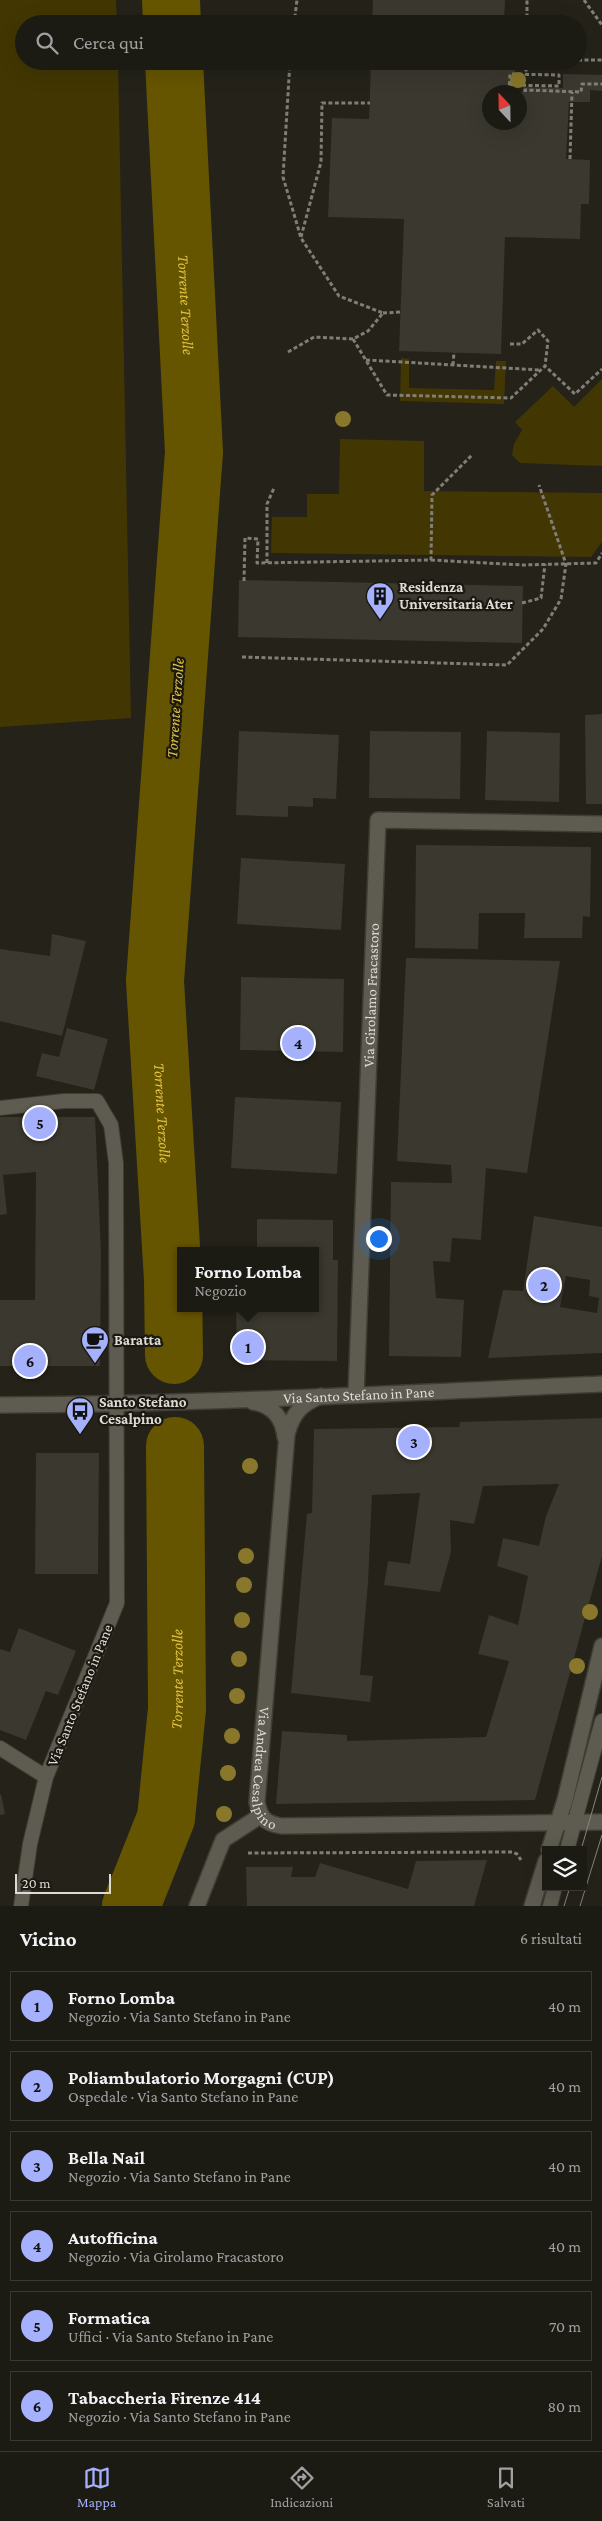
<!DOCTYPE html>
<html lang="it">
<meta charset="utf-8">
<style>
body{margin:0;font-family:"Crimson Pro",serif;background:#24231c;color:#f1f3f6}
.controls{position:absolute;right:15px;bottom:15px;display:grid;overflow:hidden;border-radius:0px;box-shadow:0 5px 20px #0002}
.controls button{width:45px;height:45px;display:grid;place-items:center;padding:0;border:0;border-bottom:1px solid #393833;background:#1b1a13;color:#f1f3f6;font:25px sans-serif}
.compass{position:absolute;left:482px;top:85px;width:45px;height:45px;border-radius:50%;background:#1b1a13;box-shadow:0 5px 20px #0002;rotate:338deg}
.scale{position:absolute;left:15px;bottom:12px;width:96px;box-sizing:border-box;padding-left:5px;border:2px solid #dddbd5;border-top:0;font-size:14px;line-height:18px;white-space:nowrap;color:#dddbd5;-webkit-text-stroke:4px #1a1810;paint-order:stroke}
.you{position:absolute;left:378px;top:1238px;width:18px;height:18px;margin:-12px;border:4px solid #fff;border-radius:50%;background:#1a73e8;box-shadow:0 0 0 8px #1a73e833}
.badge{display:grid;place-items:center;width:32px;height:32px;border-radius:50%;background:#a5b1fc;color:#111;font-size:16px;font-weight:700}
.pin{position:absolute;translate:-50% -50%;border:2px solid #fff;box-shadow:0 1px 5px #0006}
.popup{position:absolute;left:177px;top:1247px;width:142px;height:65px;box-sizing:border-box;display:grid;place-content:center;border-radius:0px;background:#1b1a13;filter:drop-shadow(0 1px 4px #0005);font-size:16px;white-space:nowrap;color:#a0a1a0}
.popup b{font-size:19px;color:#f1f3f6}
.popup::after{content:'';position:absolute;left:50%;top:100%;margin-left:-10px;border:10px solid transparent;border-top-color:#1b1a13}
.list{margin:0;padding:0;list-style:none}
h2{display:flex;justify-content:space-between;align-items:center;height:65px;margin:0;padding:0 20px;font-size:21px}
h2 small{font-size:16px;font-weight:400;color:#a0a1a0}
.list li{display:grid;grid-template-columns:32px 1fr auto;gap:15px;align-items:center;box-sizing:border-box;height:70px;margin:0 10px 10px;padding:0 10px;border:1px solid #393833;border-radius:0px}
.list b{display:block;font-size:19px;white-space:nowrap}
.list p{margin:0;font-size:16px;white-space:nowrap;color:#a0a1a0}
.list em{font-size:16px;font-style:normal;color:#a0a1a0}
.icon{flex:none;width:28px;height:28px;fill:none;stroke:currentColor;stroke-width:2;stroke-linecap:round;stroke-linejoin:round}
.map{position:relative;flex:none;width:602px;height:1906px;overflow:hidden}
.search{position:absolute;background:#1b1a13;box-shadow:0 5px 20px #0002;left:15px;right:15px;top:15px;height:55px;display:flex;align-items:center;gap:12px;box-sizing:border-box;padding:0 18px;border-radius:28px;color:#a0a1a0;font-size:19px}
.sheet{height:545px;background:#1b1a13}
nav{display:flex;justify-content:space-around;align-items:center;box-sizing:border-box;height:70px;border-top:1px solid #393833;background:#1b1a13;font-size:14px;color:#a0a1a0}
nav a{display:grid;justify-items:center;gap:2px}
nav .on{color:#a5b1fc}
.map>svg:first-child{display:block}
</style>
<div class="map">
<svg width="602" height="1906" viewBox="0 0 602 1906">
<rect width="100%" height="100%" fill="#242219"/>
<path fill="#423703" d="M 0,0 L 116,0 L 117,24 L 24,24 L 24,61 L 118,61 L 131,718 L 0,727 Z
M 401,358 L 409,359 L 409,388 L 494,390 L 496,361 L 506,361 L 504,404 L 400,401 Z
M 602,379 L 602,466 L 520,463 L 512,455 L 514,444 L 522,430 L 515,422 L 553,386 L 574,407 Z
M 340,439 L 424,441 L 424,491 L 602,493 L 602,542 L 591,557 L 271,553 L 272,517 L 307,517 L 307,494 L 339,494 Z"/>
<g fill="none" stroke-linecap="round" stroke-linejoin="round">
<g stroke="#650" stroke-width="58">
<path d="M 171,0 L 172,24"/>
<path id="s1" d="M 174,61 L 194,452 L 155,981 L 173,1280 L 174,1355"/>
<path id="s2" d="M 131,1906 L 166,1818 L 177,1709 L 175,1446"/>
</g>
</g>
<path fill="#3a382f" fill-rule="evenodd" d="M 373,0 L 505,0 L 504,24 L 372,24 Z
M 371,61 L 503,61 L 502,70 L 515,70 L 515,92 L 489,92 L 489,122 L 520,122 L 520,92 L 523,92 L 523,87 L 563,88 L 563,74 L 602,75 L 602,91 L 590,90 L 590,102 L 569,102 L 566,159 L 590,160 L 589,204 L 581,204 L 580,239 L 505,237 L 501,354 L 399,351 L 404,219 L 328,217 L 332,118 L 369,119 Z
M 239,580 L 523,586 L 522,643 L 238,637 Z
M 602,714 L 602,804 L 586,804 L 585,715 Z
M 239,731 L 339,735 L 336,799 L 313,798 L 313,807 L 288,806 L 288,817 L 236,815 Z
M 370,731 L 461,732 L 460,799 L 369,798 Z
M 487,731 L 560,733 L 559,802 L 485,800 Z
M 416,845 L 591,847 L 590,917 L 583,916 L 582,938 L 524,938 L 525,913 L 479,913 L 478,949 L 415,948 Z
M 241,858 L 345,864 L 341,930 L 237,924 Z
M 52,934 L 86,941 L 62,1036 L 0,1021 L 0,949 L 50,956 Z
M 406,958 L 560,961 L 527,1173 L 486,1168 L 481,1240 L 452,1238 L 450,1262 L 433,1261 L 436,1298 L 464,1300 L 461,1357 L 389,1356 L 391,1182 L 452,1183 L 451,1165 L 397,1161 Z
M 241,977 L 344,979 L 343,1052 L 240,1050 Z
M 67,1028 L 108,1039 L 94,1090 L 36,1076 L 42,1053 L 59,1057 Z
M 235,1097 L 341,1102 L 337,1174 L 231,1168 Z
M 0,1117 L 95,1117 L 101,1252 L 100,1366 L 0,1366 L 0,1300 L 35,1300 L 36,1172 L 3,1175 L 7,1214 L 0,1215 Z
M 534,1216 L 602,1227 L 602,1353 L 488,1358 L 503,1290 L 523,1291 ZM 566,1276 L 590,1280 L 589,1296 L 599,1298 L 597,1313 L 560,1307 Z
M 257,1219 L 333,1220 L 333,1260 L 338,1260 L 337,1361 L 237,1360 L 236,1308 L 316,1308 L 316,1251 L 257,1251 Z
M 602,1418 L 602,1556 L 535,1800 L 276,1804 L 282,1731 L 347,1735 L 347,1741 L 486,1737 L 509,1661 L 478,1654 L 489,1615 L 518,1625 L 528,1576 L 497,1566 L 503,1538 L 539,1546 L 546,1516 L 559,1484 L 483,1486 L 474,1524 L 450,1520 L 451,1552 L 440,1592 L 384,1585 L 388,1561 L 410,1564 L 420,1493 L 372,1495 L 368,1583 L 360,1675 L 373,1676 L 370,1702 L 291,1693 L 307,1514 L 312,1513 L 314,1429 L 459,1427 L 460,1422 Z
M 36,1453 L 99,1453 L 98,1574 L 35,1574 Z
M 19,1628 L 76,1651 L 58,1695 L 46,1691 L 26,1740 L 0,1730 L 0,1649 L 10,1652 Z
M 1,1794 L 5,1814 L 0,1815 L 0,1795 Z
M 487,1860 L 474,1906 L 247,1906 L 246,1867 L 293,1867 L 291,1877 L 315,1877 L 320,1863 L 408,1889 L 416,1861 Z"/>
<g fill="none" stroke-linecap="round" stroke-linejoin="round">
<g stroke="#3f3d36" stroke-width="16">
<path id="lane" d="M 0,1108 L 64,1101 L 97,1101 L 111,1125 L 116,1163 L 117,1603 L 46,1777 L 30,1844 L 21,1906
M 0,1748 L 46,1777
M 567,1850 L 602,1721
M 550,1906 L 555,1887"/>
</g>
<g stroke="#3f3d36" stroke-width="18">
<g id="street">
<path id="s3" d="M 356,1395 L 378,820 L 602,824"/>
<path d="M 197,1906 L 223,1840 L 260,1816"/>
</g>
</g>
<g stroke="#3f3d36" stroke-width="18">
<g id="secondary">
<path id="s4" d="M 321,1396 C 301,1404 293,1413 287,1434 L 257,1802 C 260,1818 265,1823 281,1826 L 602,1822"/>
<path d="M 253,1402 C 272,1405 283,1418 285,1437"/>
<path id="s5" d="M 0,1405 C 201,1404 401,1393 602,1384"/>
<path d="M 549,1850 L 565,1800 L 602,1646"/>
<path d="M 532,1906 L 546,1861"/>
</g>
</g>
<path stroke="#807e76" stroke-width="3" stroke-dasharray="4 2.5" stroke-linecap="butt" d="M 584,0 L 602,25
M 294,24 L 297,0
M 527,24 L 527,0
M 578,60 L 602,60
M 526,61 L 526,75
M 509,85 L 559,86 L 559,75 L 510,74 L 509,92
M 525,92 L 525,90 L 581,92 L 582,84 L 602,84
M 570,159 L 572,92
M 301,237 L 321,162 L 322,103 L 370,103
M 383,313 L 401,312
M 353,339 L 387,395 L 511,398 L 545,366 L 575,394 L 602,369
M 510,344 L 522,344 L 538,330 L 548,341 L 545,366
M 288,352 L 314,337 L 353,339 L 368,331 L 383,313 L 339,296 L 301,238 L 283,177 L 290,61
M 366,360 L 540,370
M 453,365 L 454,352
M 431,560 L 523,565 L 596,563 L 602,553
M 267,563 L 267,504 L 274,488
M 244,581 L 245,538 L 258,539 L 257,563 L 431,560 L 432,495 L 473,454
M 522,603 L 541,598 L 545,564
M 242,657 L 507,665 L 543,629 L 561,599 L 566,564 L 539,485
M 248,1853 L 512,1852 L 517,1854 L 521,1860"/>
<use href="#lane" stroke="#5e5b51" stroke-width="14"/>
<use href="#street" stroke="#5e5b51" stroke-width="15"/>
<use href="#secondary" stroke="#5e5b51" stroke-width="15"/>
<path stroke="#87857e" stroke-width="1" d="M 581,1850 L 602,1777
M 564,1906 L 570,1887
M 580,1906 L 602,1835"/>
</g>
<g fill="#89782c">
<circle cx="518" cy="80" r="8"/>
<circle cx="343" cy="419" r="8"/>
<circle cx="250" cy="1466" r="8"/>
<circle cx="246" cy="1556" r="8"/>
<circle cx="244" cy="1585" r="8"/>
<circle cx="590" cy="1612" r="8"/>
<circle cx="242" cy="1620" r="8"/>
<circle cx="239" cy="1659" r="8"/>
<circle cx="577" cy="1666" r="8"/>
<circle cx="237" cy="1696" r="8"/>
<circle cx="232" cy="1736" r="8"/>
<circle cx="228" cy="1773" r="8"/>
<circle cx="224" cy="1814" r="8"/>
</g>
<defs>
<g id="building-pin" transform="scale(1.4375)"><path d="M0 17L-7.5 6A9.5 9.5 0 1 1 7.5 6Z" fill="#a5b1fc" stroke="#1a1810"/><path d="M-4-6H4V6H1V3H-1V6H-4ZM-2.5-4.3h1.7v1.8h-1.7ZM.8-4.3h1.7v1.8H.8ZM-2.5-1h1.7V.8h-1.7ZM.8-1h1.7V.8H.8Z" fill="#111"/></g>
<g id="cafe-pin" transform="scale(1.4375)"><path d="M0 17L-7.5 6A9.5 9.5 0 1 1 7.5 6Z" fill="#a5b1fc" stroke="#1a1810"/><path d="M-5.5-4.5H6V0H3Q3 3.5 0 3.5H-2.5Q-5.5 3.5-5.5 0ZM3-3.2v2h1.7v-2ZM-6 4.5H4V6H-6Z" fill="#111"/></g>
<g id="bus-pin" transform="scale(1.4375)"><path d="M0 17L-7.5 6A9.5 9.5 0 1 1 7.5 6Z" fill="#a5b1fc" stroke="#1a1810"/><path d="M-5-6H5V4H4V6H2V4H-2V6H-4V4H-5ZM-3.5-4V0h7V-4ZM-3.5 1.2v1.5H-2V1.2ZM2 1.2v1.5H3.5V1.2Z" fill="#111"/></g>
</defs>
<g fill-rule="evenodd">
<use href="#building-pin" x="380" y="596"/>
<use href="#cafe-pin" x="95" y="1340"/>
<use href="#bus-pin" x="80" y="1411"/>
</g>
<g text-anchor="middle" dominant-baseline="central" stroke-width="4.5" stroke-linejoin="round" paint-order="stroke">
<g font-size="15" font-weight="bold" fill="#dddbd5" stroke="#1a1810" text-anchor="start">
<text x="399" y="587">Residenza<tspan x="399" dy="17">Universitaria Ater</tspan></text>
<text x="114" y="1340">Baratta</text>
<text x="99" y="1402">Santo Stefano<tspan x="99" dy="17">Cesalpino</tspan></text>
</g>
<g font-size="15" fill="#dddbd5" stroke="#1a1810">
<text stroke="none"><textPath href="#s3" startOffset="400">Via Girolamo Fracastoro</textPath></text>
<text stroke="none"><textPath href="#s5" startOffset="359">Via Santo Stefano in Pane</textPath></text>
<text transform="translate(80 1695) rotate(-68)">Via Santo Stefano in Pane</text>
<text stroke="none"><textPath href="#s4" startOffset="391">Via Andrea Cesalpino</textPath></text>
</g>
<g font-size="16" font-style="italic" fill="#dec13f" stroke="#1a1810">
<text stroke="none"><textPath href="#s1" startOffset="244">Torrente Terzolle</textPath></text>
<text transform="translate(175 708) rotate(-86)">Torrente Terzolle</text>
<text stroke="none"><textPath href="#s1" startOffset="1054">Torrente Terzolle</textPath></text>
<text stroke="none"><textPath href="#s2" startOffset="234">Torrente Terzolle</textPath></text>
</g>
</g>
</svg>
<div class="controls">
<button><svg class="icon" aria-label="layers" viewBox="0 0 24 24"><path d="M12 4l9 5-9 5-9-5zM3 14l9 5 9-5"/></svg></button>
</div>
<svg class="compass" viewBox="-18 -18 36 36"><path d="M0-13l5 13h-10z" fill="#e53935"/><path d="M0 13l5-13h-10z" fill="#a0a1a0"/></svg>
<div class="scale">20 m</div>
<div class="you"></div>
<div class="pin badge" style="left:248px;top:1347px">1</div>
<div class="popup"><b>Forno Lomba</b>Negozio</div>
<div class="pin badge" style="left:544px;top:1285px">2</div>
<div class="pin badge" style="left:414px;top:1442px">3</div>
<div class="pin badge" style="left:298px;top:1043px">4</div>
<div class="pin badge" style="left:40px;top:1123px">5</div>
<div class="pin badge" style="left:30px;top:1361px">6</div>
<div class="search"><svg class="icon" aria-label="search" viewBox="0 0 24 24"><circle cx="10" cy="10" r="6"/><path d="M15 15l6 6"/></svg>Cerca qui</div>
</div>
<section class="sheet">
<h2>Vicino<small>6 risultati</small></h2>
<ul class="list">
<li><span class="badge">1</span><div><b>Forno Lomba</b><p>Negozio · Via Santo Stefano in Pane</p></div><em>40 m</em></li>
<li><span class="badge">2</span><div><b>Poliambulatorio Morgagni (CUP)</b><p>Ospedale · Via Santo Stefano in Pane</p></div><em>40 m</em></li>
<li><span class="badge">3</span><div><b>Bella Nail</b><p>Negozio · Via Santo Stefano in Pane</p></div><em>40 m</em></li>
<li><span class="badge">4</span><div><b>Autofficina</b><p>Negozio · Via Girolamo Fracastoro</p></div><em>40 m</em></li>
<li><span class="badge">5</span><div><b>Formatica</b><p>Uffici · Via Santo Stefano in Pane</p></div><em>70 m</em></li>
<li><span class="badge">6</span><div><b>Tabaccheria Firenze 414</b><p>Negozio · Via Santo Stefano in Pane</p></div><em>80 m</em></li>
</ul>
</section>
<nav>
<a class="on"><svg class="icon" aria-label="map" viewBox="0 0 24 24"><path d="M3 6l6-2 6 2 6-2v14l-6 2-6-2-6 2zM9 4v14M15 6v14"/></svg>Mappa</a>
<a><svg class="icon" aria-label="directions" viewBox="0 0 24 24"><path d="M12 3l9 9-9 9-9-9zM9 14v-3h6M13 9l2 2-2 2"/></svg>Indicazioni</a>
<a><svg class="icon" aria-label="saved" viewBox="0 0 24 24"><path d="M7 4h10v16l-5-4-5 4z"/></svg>Salvati</a>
</nav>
